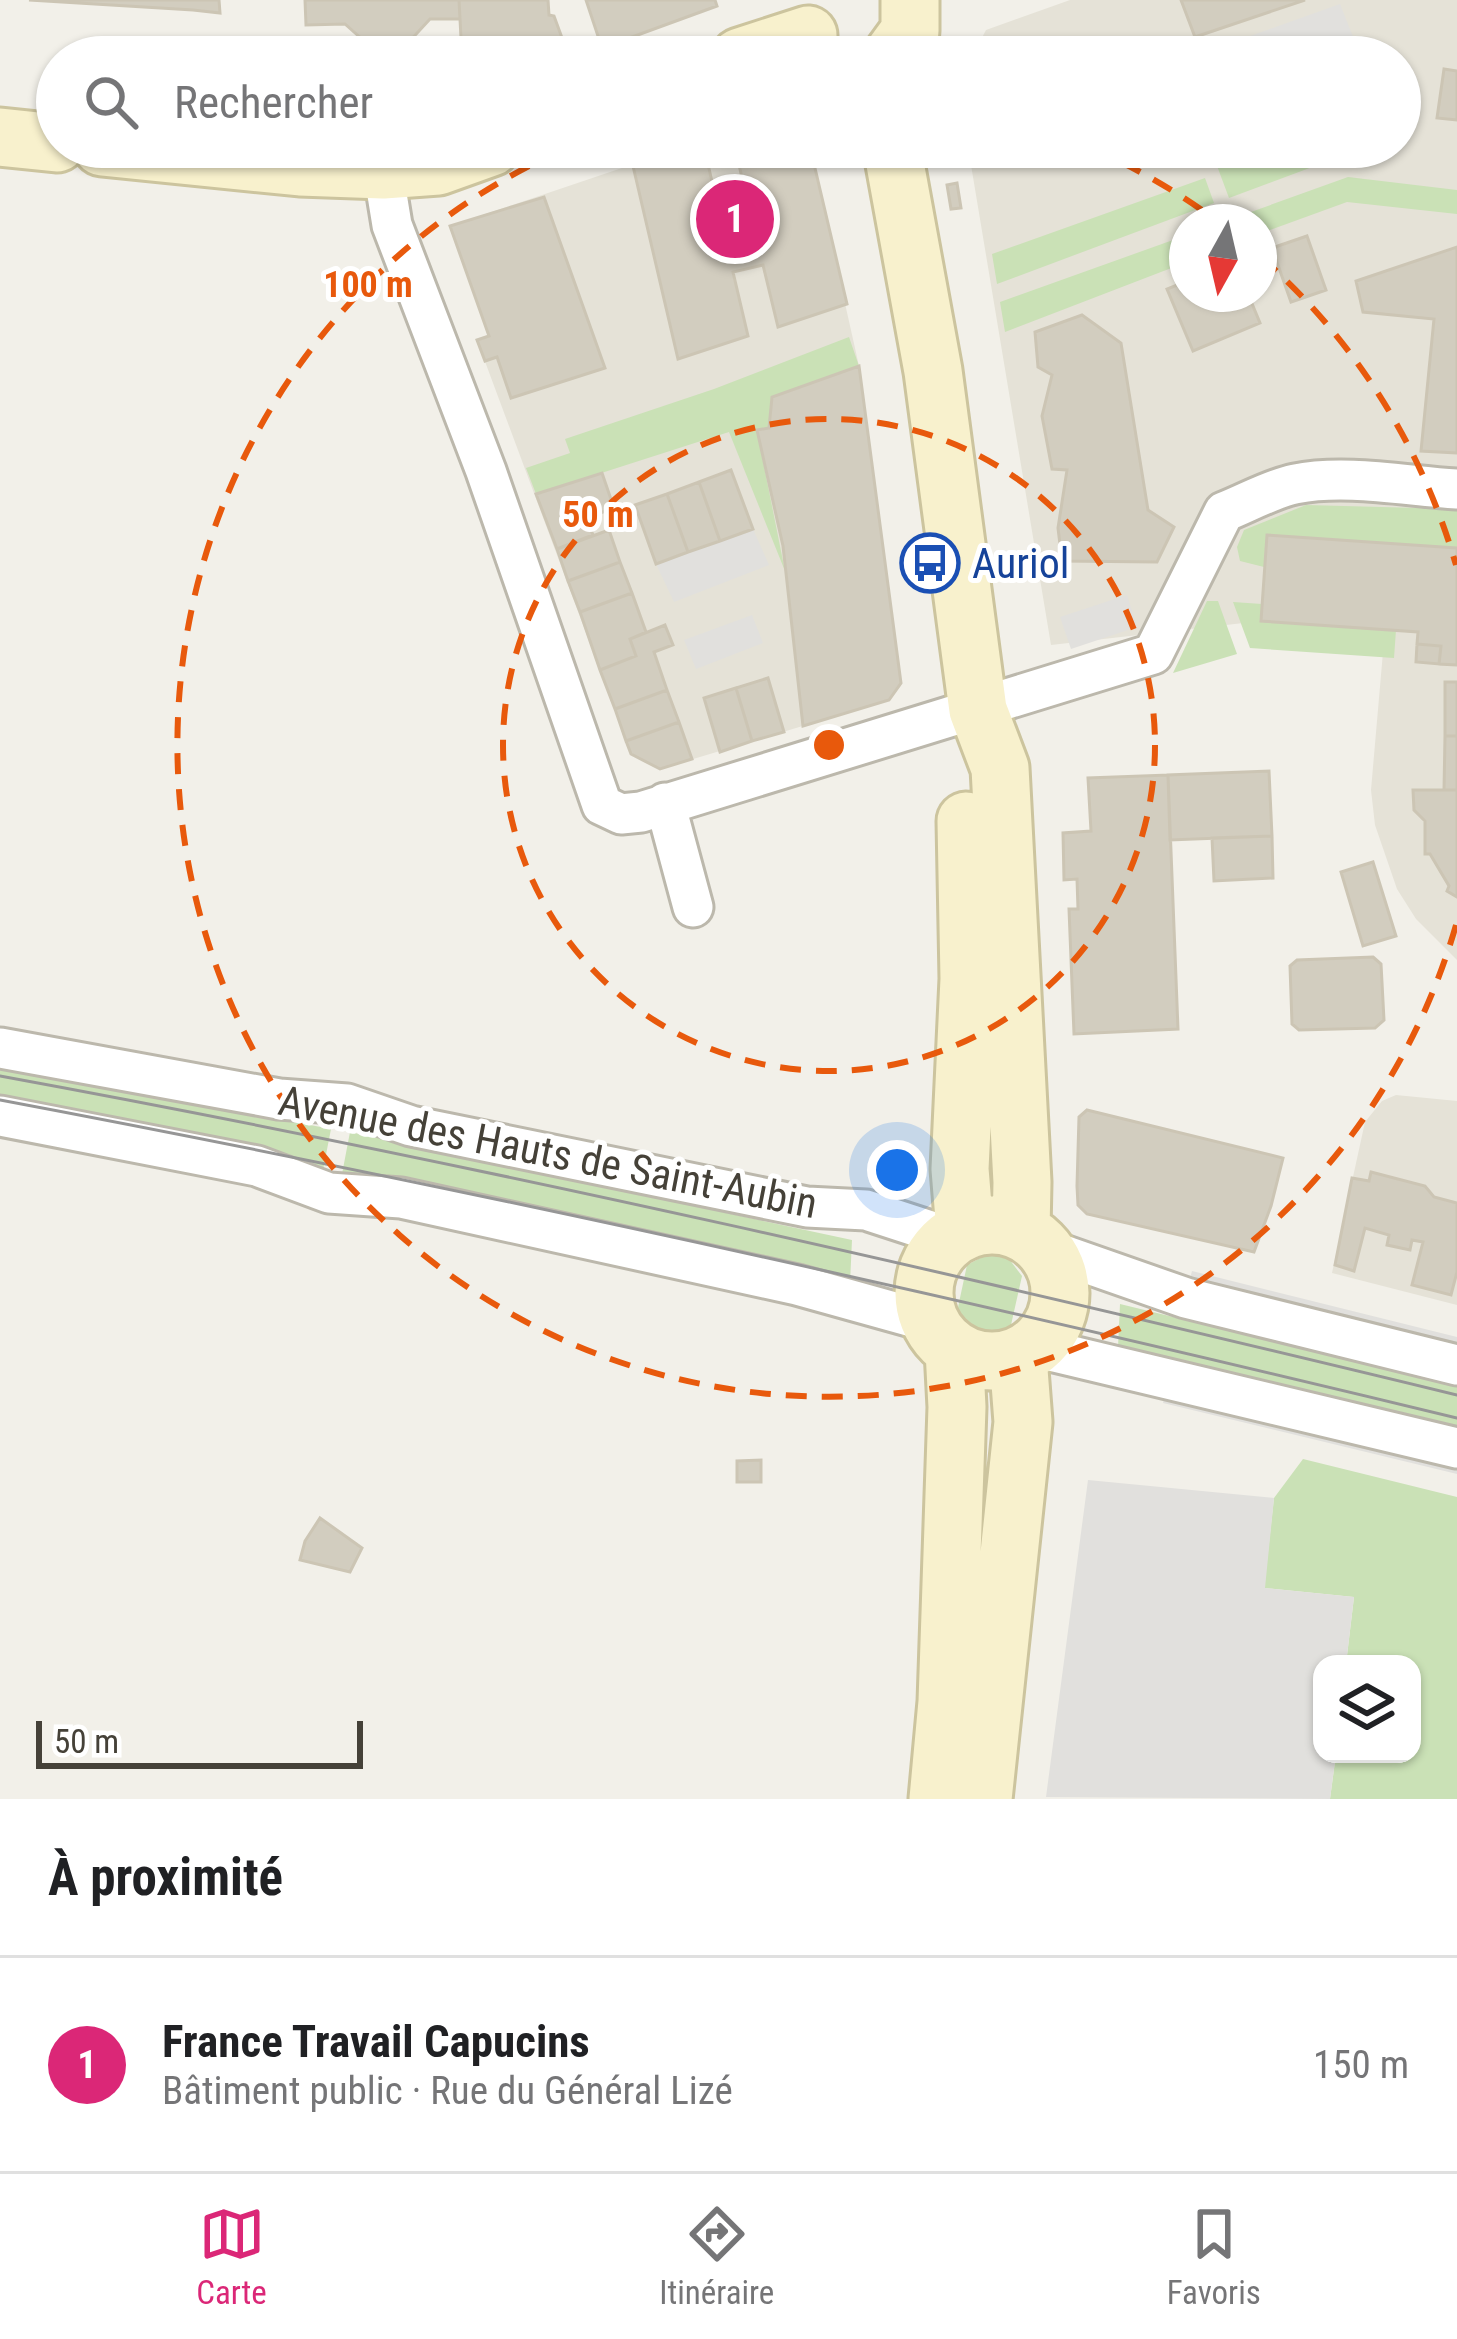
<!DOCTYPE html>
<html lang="fr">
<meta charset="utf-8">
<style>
body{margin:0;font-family:"Roboto Condensed",sans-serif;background:#f2f2f2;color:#202124}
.controls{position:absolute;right:36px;bottom:36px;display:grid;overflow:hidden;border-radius:24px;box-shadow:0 3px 9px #0004}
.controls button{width:108px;height:108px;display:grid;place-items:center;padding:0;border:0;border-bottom:3px solid #e0e0e0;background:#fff;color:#202124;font:60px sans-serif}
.compass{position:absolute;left:1169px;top:204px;width:108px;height:108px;border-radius:50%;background:#fff;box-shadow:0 3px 9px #0004;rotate:188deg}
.scale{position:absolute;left:36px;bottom:30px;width:327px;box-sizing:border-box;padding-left:12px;border:6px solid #454138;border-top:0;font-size:33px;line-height:42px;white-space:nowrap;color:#454138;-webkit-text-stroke:9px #fff;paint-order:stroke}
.you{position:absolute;left:897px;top:1170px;width:42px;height:42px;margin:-30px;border:9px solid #fff;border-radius:50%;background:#1a73e8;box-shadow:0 0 0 18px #1a73e833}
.badge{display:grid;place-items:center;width:78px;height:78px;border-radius:50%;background:#db2777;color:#fff;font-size:39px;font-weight:700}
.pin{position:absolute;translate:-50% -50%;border:6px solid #fff;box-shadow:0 3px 12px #0006}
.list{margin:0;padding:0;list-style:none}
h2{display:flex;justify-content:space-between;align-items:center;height:156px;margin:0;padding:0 48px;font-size:51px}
h2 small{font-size:39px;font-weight:400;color:#757577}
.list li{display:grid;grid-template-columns:78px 1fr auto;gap:36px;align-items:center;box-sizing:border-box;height:216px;padding:0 48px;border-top:3px solid #e0e0e0}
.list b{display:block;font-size:45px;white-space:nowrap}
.list p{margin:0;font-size:39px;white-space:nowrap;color:#757577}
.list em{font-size:39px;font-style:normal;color:#757577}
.icon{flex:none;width:66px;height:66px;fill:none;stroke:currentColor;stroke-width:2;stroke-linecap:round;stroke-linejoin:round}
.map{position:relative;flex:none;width:1457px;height:1799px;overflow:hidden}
.search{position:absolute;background:#fff;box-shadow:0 3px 9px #0004;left:36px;right:36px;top:36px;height:132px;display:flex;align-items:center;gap:30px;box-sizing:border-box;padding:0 42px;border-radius:66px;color:#757577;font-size:45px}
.sheet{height:372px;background:#fff}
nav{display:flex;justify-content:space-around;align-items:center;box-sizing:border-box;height:168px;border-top:3px solid #e0e0e0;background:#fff;font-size:33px;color:#757577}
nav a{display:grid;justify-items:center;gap:6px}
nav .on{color:#db2777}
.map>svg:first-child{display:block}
</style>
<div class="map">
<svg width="1457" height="1799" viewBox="0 0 1457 1799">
<rect width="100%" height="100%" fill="#f2f0e9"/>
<path fill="#e5e2d7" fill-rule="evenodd" d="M 1070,0 L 1457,0 L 1457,960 L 1416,919 L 1397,889 L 1375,825 L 1371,790 L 1385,629 L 1261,621 L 1051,645 L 968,147 L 1400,147 L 1400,57 L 972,57 L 986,30 ZM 1187,222 L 1259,222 L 1259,294 L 1187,294 Z
M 684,147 L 810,147 L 859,366 L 901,683 L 889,700 L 660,769 L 631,754 L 477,340 L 489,335 L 450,226 Z
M 1396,1095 L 1457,1101 L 1457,1305 L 1332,1273 L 1365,1122 L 1382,1101 Z"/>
<path fill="#cae1b6" d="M 1210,147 L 1236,147 L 1239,155 L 1261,147 L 1366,147 L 1229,198 Z
M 1348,177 L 1457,190 L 1457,214 L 1347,202 L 1259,234 L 1259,222 L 1239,222 L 1237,217 Z
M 1205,178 L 1214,203 L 997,284 L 992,254 Z
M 1187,235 L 1187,262 L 1005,332 L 1000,302 Z
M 849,337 L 859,366 L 772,397 L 769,428 L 757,431 L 785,571 L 729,432 L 536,494 L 526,468 L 570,453 L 565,439 L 714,389 Z
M 1306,505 L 1457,509 L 1457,548 L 1267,535 L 1264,567 L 1240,561 L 1237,547 L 1244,530 Z
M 1207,601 L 1218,601 L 1237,654 L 1173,673 Z
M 1233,602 L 1262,604 L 1261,621 L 1396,630 L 1394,658 L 1250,648 Z
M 0,1066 L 331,1129 L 323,1170 L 0,1108 Z
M 350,1132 L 852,1240 L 850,1283 L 342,1174 Z
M 988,1254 L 1009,1259 L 1022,1276 L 1011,1325 C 990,1339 970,1334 957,1312 L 967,1265 Z
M 1120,1304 L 1457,1386 L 1457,1428 L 1118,1347 Z
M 1303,1459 L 1457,1497 L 1457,1799 L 1330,1799 L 1336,1754 L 1412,1754 L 1412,1664 L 1346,1664 L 1354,1597 L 1264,1588 L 1274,1498 Z"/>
<path fill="#e1e0dd" d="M 1340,4 L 1361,57 L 1213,57 L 1211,50 Z
M 753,529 L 769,565 L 674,602 L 656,564 Z
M 1127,595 L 1137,627 L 1071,649 L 1060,617 Z
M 752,615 L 763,643 L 696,669 L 684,640 Z
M 1192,1271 L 1457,1337 L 1457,1352 L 1188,1286 Z
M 1166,1390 L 1457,1461 L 1457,1474 L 1163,1403 Z
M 1088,1480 L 1274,1498 L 1265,1588 L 1354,1597 L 1346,1664 L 1322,1664 L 1322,1754 L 1336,1754 L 1330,1799 L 1046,1797 Z"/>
<path fill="#d2cdbf" stroke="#ccc5b4" stroke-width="3" d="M 29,0 L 219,0 L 220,13 L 193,10 Z
M 305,0 L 459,0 L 460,19 L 430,19 L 395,57 L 382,57 L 345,24 L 306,25 Z
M 459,0 L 548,0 L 549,15 L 554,16 L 569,57 L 462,57 Z
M 586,0 L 715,0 L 717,6 L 602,48 Z
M 1181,0 L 1305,0 L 1195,37 Z
M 1444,69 L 1457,71 L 1457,120 L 1437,118 Z
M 684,147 L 704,147 L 713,186 L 742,178 L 735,147 L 810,147 L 847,304 L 778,327 L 763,265 L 733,272 L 748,336 L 678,359 L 633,166 Z
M 957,183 L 961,208 L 951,209 L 947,185 Z
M 544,197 L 605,368 L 511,398 L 497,357 L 485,361 L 477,340 L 489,336 L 450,226 Z
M 1307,236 L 1326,290 L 1291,302 L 1272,248 Z
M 1457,247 L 1457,453 L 1421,451 L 1434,319 L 1363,312 L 1356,281 Z
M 1187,281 L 1187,294 L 1248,294 L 1260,323 L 1193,351 L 1167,289 Z
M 1082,315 L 1121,343 L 1148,510 L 1174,527 L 1157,562 L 1062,561 L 1058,528 L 1067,470 L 1052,469 L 1042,416 L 1052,375 L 1038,367 L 1035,332 Z
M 859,366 L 901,683 L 889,700 L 803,726 L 783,546 L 757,430 L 769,428 L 772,397 Z
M 731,470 L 753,529 L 720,541 L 699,482 Z
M 602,473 L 614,508 L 586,518 L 593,535 L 557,549 L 536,494 Z
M 699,482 L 720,541 L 688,552 L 667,494 Z
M 667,494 L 688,552 L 656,564 L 635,505 Z
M 609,530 L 620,562 L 568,581 L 557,549 Z
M 1267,535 L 1457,548 L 1457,665 L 1439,664 L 1441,646 L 1417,644 L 1418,632 L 1261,621 Z
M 620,562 L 632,593 L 580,612 L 568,581 Z
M 632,593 L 646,632 L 630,639 L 636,656 L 600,670 L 580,612 Z
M 665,625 L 673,645 L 654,652 L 667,690 L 615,709 L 600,670 L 636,656 L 630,639 Z
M 1417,644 L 1441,646 L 1439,664 L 1416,662 Z
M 768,678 L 784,732 L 752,741 L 736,688 Z
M 1445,682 L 1457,682 L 1457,736 L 1445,736 Z
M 736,688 L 752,741 L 720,752 L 704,698 Z
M 667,690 L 679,722 L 626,741 L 615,709 Z
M 679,722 L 692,759 L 660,769 L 631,754 L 626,741 Z
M 1445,736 L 1457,736 L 1457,790 L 1444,790 Z
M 1269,771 L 1272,836 L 1170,840 L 1168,775 Z
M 1168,775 L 1178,1029 L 1074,1034 L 1069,909 L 1078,909 L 1077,879 L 1064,880 L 1063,833 L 1091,831 L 1088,778 Z
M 1413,790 L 1457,790 L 1457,897 L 1447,891 L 1449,886 L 1430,854 L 1425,854 L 1425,821 L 1414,810 Z
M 1272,836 L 1273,878 L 1214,881 L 1212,838 Z
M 1373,862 L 1396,936 L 1363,946 L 1341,872 Z
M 1373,957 L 1381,964 L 1384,1020 L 1375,1028 L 1299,1030 L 1292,1024 L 1290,966 L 1297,960 Z
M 1087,1110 L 1283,1158 L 1271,1206 L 1254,1252 L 1087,1214 L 1078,1205 L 1077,1186 L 1079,1117 Z
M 1371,1172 L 1425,1186 L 1434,1197 L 1457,1203 L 1457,1272 L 1451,1295 L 1412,1285 L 1423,1242 L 1412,1240 L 1410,1250 L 1387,1245 L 1389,1235 L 1365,1228 L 1354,1271 L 1335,1265 L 1352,1178 L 1369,1181 Z
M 761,1460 L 761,1482 L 737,1482 L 737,1461 Z
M 320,1518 L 362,1548 L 350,1572 L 300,1560 L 305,1541 Z"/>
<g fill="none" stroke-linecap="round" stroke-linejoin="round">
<g stroke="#bcb8ac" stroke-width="45">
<path id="minor" d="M 383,170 L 392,225 L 486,471 L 602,805 L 621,814 L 641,812 L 1153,654 L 1224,512 C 1247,503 1271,489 1295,484 C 1346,474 1406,486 1457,489
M 665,803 L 693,907
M 0,1048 L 279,1099 L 347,1104 L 411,1126 L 807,1207 L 866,1210 L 952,1238
M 0,1116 L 257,1166 L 329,1193 L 401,1198 L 797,1285 L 930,1322
M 1043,1248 L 1186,1298 L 1457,1365
M 1034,1347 L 1457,1448"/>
</g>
<g stroke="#ccc49e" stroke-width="63">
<path id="secondary" d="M 740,57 L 808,35
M 891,57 L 910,31 L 910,0
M 0,137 L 57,143
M 102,147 L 300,167 L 383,170 L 438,166 L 491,147
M 892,147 L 933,371 L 978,710 L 1000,768 L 1022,1182 L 1021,1231
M924 1293a68 68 0 1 1 136 0a68 68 0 1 1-136 0Z
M 965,1231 L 960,1169 L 969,979 L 966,821
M 938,1799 L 947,1702 L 957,1407 L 954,1350
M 983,1799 L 1023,1422 L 1018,1357"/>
</g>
<use href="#minor" stroke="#fff" stroke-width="39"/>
<use href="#secondary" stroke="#f8f1cd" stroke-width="57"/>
<path stroke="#969696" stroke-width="3" d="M 0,1076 C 490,1166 974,1278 1457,1395
M 0,1100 C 489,1192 973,1301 1457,1418"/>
</g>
<g fill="none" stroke="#e8590c" stroke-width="6" stroke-dasharray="21 15">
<circle cx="829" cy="745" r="326"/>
<path d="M1456 925A652 652 0 1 1 569 147M1089 147A652 652 0 0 1 1217 221M1261 257A652 652 0 0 1 1456 565"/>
</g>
<defs>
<g id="bus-ring" transform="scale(3)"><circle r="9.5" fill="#fff" stroke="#1a4fb4" stroke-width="1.5"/><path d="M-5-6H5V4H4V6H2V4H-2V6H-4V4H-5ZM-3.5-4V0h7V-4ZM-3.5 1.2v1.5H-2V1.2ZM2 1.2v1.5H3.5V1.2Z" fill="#1a4fb4"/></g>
</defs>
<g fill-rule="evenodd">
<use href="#bus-ring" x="930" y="563"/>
</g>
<g text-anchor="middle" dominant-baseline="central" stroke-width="10" stroke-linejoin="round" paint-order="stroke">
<g font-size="42" fill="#164399" stroke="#fff" text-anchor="start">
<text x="972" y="563">Auriol</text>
</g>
<g font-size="42" fill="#454138" stroke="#fff">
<text transform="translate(548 1152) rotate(11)">Avenue des Hauts de Saint-Aubin</text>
</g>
</g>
<circle cx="829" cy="745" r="18" fill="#e8590c" stroke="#fff" stroke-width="6"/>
<g font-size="36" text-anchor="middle" font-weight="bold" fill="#e8590c" stroke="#fff" stroke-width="10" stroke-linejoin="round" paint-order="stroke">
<text x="368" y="297">100 m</text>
<text x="598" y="527">50 m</text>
</g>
</svg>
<div class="controls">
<button><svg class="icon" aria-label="layers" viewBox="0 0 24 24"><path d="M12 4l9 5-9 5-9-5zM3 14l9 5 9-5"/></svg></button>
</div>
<svg class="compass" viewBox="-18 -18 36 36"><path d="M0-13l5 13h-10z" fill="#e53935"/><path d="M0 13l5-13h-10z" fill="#757577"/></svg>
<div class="scale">50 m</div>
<div class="you"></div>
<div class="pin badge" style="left:735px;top:219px">1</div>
<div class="search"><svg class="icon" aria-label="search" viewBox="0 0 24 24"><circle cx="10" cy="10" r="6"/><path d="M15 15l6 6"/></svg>Rechercher</div>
</div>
<section class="sheet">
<h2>À proximité<small></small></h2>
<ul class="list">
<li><span class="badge">1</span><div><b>France Travail Capucins</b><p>Bâtiment public · Rue du Général Lizé</p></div><em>150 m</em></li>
</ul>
</section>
<nav>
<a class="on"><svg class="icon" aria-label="map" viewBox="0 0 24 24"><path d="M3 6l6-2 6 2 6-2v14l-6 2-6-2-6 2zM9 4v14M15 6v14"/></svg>Carte</a>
<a><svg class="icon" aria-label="directions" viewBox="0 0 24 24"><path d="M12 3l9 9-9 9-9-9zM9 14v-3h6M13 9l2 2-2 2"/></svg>Itinéraire</a>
<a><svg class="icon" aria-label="saved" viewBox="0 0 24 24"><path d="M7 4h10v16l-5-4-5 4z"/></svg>Favoris</a>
</nav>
